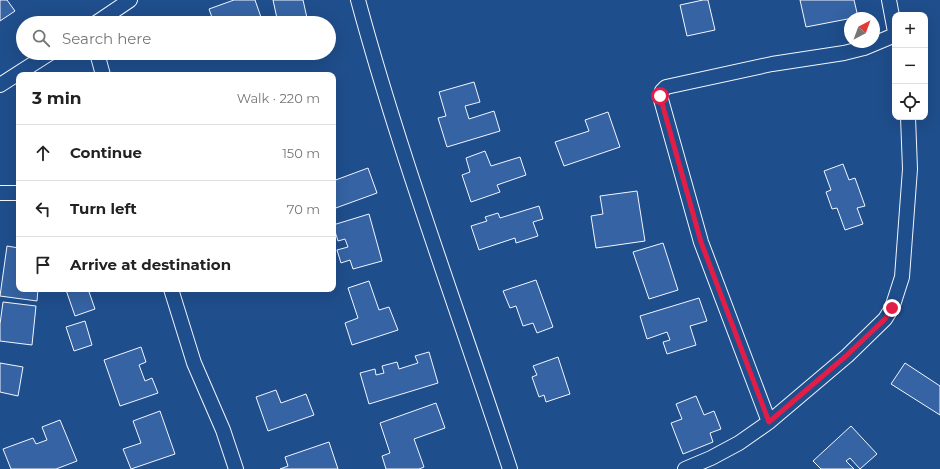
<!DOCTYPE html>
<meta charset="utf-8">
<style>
body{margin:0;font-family:Montserrat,sans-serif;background:#f6f6f6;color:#222}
.controls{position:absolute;right:12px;top:12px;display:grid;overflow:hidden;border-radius:8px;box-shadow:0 4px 16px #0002}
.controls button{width:36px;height:36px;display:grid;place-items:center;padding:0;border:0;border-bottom:1px solid #e0e0e0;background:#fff;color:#222;font:20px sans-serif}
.compass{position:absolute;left:844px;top:12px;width:36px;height:36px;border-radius:50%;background:#fff;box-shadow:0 4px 16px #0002;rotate:41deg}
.stop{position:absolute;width:12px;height:12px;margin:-9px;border:3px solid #e11d48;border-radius:50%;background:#fff}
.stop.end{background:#e11d48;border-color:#fff;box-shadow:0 1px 4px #0008}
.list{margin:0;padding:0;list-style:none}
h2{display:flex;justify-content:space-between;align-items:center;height:52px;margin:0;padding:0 16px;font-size:17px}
h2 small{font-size:13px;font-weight:400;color:#767676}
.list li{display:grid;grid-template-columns:26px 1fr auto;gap:12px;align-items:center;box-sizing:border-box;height:56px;padding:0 16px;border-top:1px solid #e0e0e0}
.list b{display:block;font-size:15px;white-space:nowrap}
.list em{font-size:13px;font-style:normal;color:#767676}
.icon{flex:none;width:22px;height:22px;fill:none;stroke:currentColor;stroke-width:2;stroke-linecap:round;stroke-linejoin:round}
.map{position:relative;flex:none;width:940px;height:469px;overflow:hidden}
.search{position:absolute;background:#fff;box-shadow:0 4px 16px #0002;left:16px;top:16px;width:320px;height:44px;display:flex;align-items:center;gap:10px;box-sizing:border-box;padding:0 14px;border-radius:22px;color:#767676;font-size:15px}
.panel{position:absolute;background:#fff;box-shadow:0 4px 16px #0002;left:16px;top:72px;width:320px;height:220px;border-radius:8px}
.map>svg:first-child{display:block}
</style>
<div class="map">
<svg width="940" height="469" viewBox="0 0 940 469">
<rect width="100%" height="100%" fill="#1f4e8c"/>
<path fill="#3563a3" stroke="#f2f6ff" d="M 0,0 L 7,0 L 15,11 L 0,21 Z
M 234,0 L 255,0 L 263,23 L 214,23 L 209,9 Z
M 273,0 L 303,0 L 307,18 L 287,23 L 278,23 Z
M 703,0 L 708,0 L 715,30 L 687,36 L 680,5 Z
M 800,0 L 854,0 L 858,17 L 806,27 Z
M 474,82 L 480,102 L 465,106 L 469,119 L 494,111 L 500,131 L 447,147 L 438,118 L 446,116 L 439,92 Z
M 608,112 L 620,147 L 564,166 L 555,142 L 589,131 L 585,120 Z
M 485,151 L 491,166 L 520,157 L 526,175 L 497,185 L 500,192 L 471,202 L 462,175 L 470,172 L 466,158 Z
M 843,164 L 849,180 L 855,178 L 865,206 L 857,208 L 863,224 L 845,230 L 837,208 L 832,209 L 826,192 L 831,190 L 824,171 Z
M 368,168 L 377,193 L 333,209 L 333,181 Z
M 637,191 L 645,241 L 596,248 L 591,216 L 603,214 L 600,196 Z
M 539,206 L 543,219 L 533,222 L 538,236 L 516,243 L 515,238 L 479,250 L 471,226 L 487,221 L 485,217 L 498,213 L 500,218 Z
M 369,214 L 382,261 L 353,269 L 350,260 L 341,263 L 337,250 L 348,247 L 345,239 L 338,241 L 333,225 Z
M 663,243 L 678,290 L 649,299 L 633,252 Z
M 7,246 L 19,248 L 19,289 L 38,289 L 37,301 L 0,296 Z
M 536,280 L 553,327 L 537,333 L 533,323 L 523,326 L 516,306 L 510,308 L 503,291 Z
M 369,281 L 379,310 L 389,307 L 398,330 L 352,345 L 345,323 L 358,318 L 348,288 Z
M 70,289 L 88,289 L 95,309 L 75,316 L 66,290 Z
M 699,298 L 707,321 L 690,326 L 696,345 L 667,354 L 663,342 L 670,340 L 667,332 L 647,339 L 640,316 Z
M 3,302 L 36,306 L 32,345 L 0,341 L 0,324 Z
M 85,321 L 92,345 L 74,351 L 66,327 Z
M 141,347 L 146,362 L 139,365 L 145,381 L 152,378 L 158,393 L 120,406 L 104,360 Z
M 429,352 L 438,383 L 369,404 L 360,373 L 375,369 L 376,375 L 384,373 L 382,366 L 397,362 L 399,369 L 418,363 L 415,356 Z
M 558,357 L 570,394 L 546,402 L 544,395 L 539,397 L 532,377 L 537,375 L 533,366 Z
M 0,363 L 23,367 L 18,396 L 0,392 Z
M 905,363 L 940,386 L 940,415 L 891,384 Z
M 276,390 L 281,403 L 306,394 L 314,415 L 268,431 L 256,397 Z
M 696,396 L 704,415 L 714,411 L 721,429 L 710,433 L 713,442 L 683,454 L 671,423 L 682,419 L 676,404 Z
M 436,403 L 445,428 L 414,439 L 424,467 L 419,469 L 386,469 L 382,456 L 390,453 L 380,423 Z
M 160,411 L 175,454 L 131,469 L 123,449 L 141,443 L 133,421 Z
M 60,420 L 77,461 L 56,469 L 11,469 L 3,449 L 33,438 L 36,444 L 47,440 L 42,427 Z
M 851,426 L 877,454 L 860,469 L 850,458 L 846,461 L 854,469 L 821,469 L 813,461 Z
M 329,442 L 338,469 L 280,469 L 288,466 L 285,457 Z"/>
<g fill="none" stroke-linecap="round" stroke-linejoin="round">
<g stroke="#f2f6ff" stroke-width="16">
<path id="minor" d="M 358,0 C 401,159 459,313 510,469
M 889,0 L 895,32
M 96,23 L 130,0
M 97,53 L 103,75
M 0,85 L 50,53
M 0,193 L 19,193
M 171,289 L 194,363 L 223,430 L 236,469
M 769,422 L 701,242 L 660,96 L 662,91 L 666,87 L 772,64 L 844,53 L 864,48 L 895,35
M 685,469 L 711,458 L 739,443 L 769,422 L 847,356 L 885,319 L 892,308 L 902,277 L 910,169 L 908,117"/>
</g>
<use href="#minor" stroke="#1f4e8c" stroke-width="14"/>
</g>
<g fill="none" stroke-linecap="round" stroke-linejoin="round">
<path stroke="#e11d48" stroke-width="5" d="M 660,96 L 701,242 L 769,422 L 846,356 L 885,319 L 892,308"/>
</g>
</svg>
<div class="controls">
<button>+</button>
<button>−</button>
<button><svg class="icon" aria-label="locate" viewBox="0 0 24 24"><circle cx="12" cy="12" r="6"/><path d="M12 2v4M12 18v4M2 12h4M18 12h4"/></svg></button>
</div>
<svg class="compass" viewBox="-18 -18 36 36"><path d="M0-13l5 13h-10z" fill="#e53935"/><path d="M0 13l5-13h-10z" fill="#767676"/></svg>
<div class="stop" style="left:660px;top:96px"></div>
<div class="stop end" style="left:892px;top:308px"></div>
<div class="search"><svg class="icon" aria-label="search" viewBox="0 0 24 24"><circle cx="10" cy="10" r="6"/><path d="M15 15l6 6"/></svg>Search here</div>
<section class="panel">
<h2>3 min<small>Walk · 220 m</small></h2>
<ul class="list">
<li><svg class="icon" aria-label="ahead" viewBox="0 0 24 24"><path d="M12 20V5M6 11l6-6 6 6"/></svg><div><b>Continue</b></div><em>150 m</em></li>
<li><svg class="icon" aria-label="left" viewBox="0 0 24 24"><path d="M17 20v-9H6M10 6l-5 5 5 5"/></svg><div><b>Turn left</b></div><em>70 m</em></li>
<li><svg class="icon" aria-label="arrive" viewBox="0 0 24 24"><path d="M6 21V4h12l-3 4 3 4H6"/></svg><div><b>Arrive at destination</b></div></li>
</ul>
</section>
</div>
